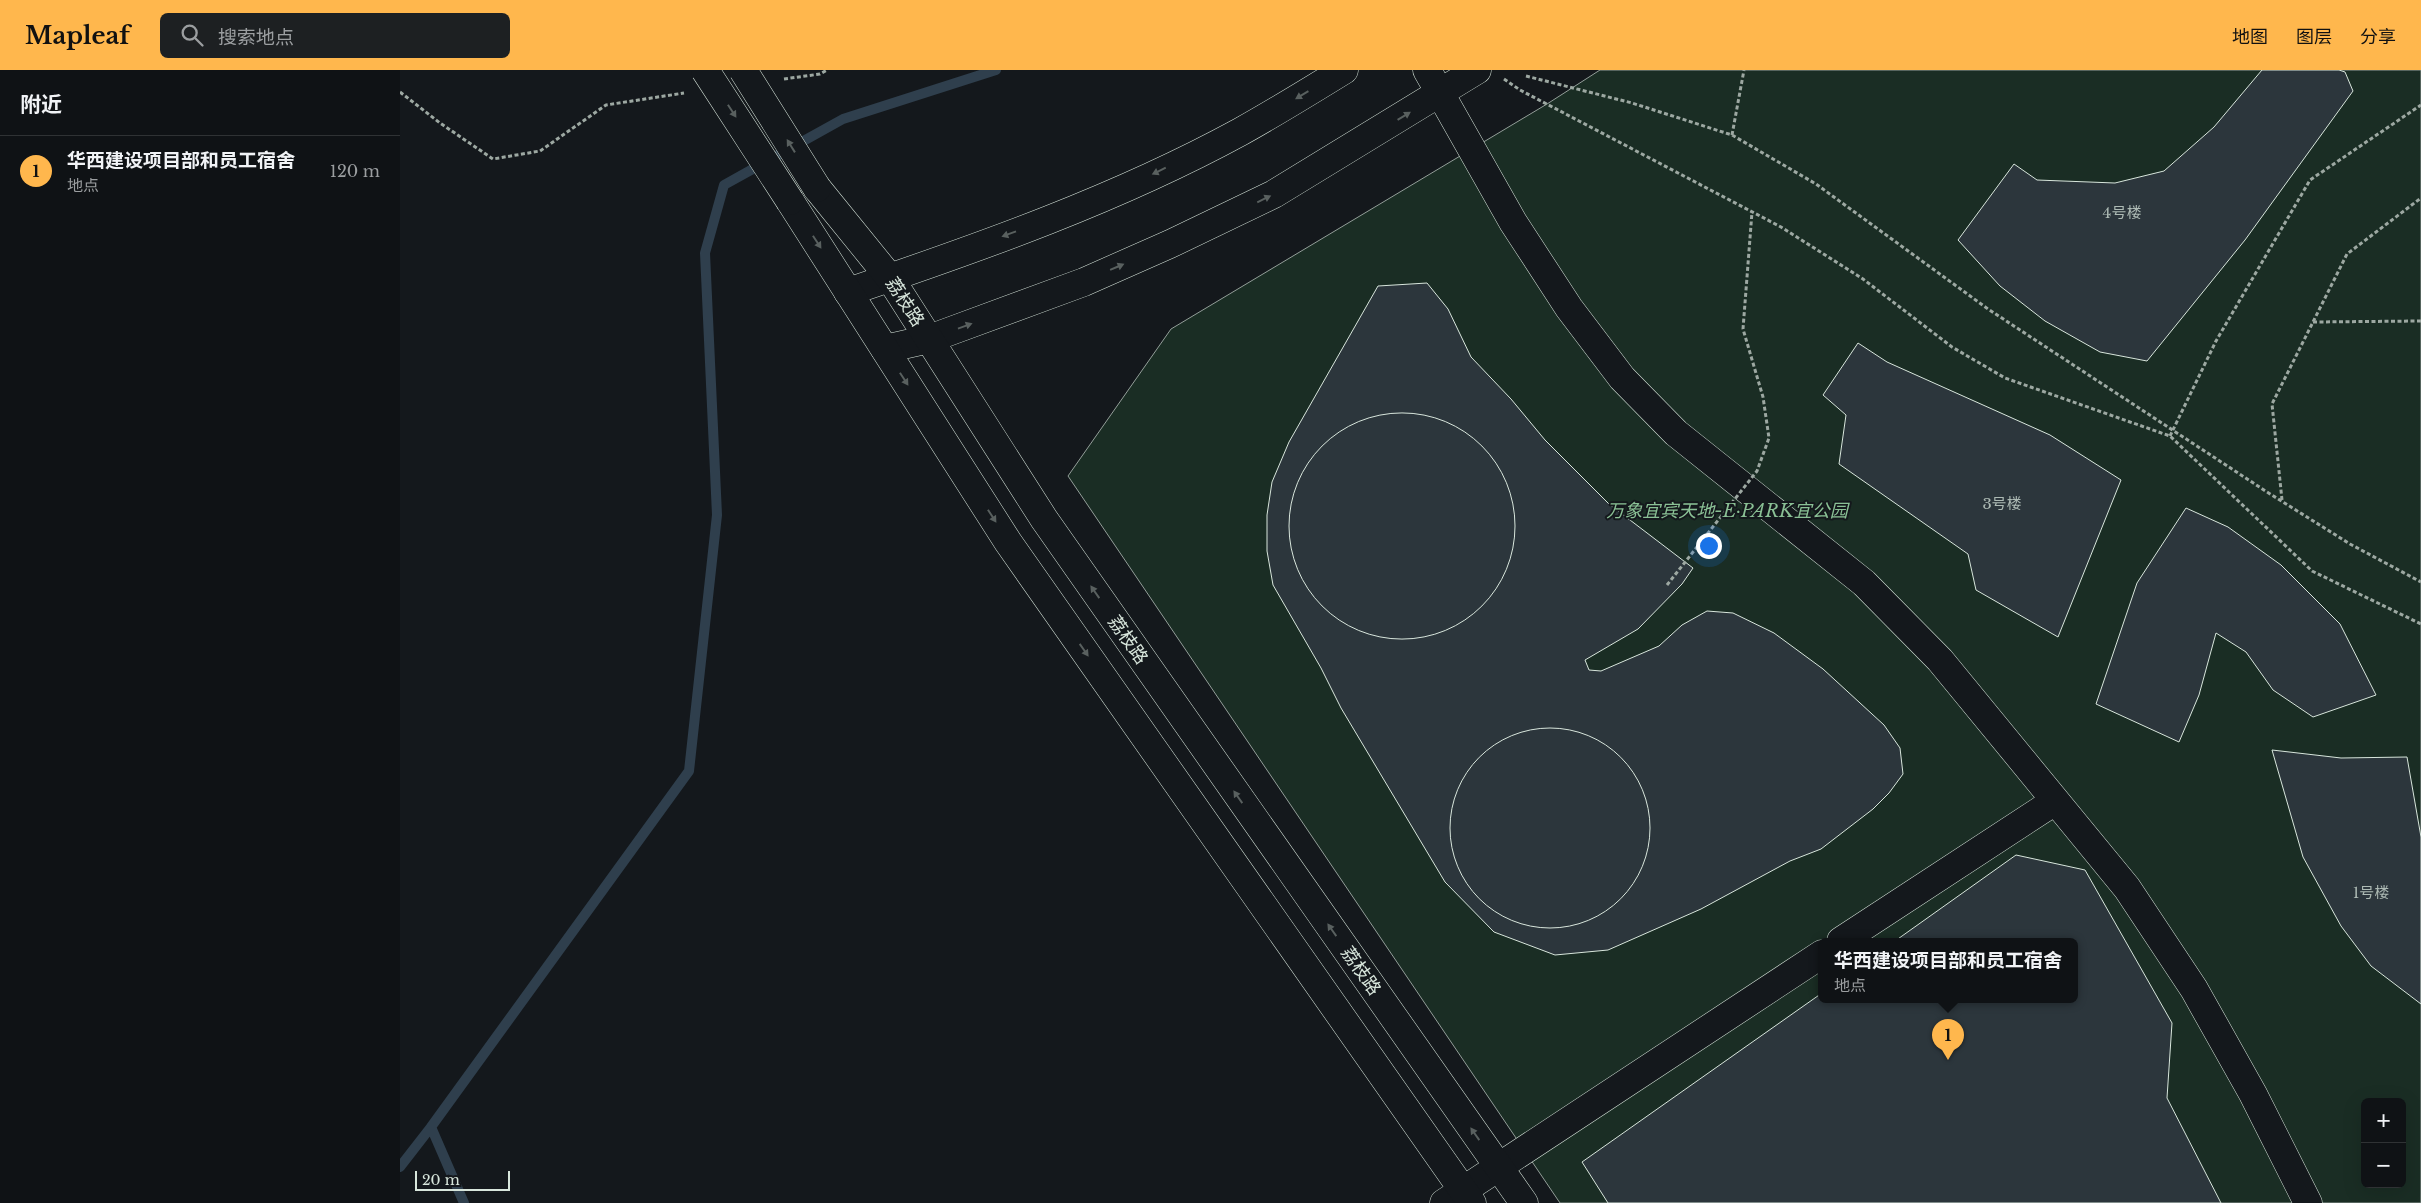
<!DOCTYPE html>
<html lang="zh">
<meta charset="utf-8">
<style>
body{margin:0;font-family:"Libre Baskerville","Noto Sans SC",serif;background:#1d2022;color:#f1f3f6}
.controls{position:absolute;right:15px;bottom:15px;display:grid;overflow:hidden;border-radius:8px;box-shadow:0 5px 20px #0002}
.controls button{width:45px;height:45px;display:grid;place-items:center;padding:0;border:0;border-bottom:1px solid #2f3234;background:#0f1215;color:#f1f3f6;font:25px sans-serif}
.scale{position:absolute;left:15px;bottom:12px;width:95px;box-sizing:border-box;padding-left:5px;border:2px solid #d8e6dc;border-top:0;font-size:14px;line-height:18px;white-space:nowrap;color:#d8e6dc;-webkit-text-stroke:4px #14181c;paint-order:stroke}
.you{position:absolute;left:1308px;top:475px;width:18px;height:18px;margin:-12px;border:4px solid #fff;border-radius:50%;background:#1a73e8;box-shadow:0 0 0 8px #1a73e833}
.badge{display:grid;place-items:center;width:32px;height:32px;border-radius:50%;background:#ffb74d;color:#111;font-size:16px;font-weight:700}
.pin{position:absolute;translate:-50% -41px;filter:drop-shadow(0 1px 2px #0008)}
.pin::after{content:'';position:absolute;top:26px;width:18px;height:15px;background:inherit;clip-path:polygon(0 0,100% 0,50% 100%)}
.popup{position:absolute;left:1418px;top:868px;width:260px;height:65px;box-sizing:border-box;display:grid;place-content:center;border-radius:8px;background:#0f1215;filter:drop-shadow(0 1px 4px #0005);font-size:16px;white-space:nowrap;color:#9b9ea0}
.popup b{font-size:19px;color:#f1f3f6}
.popup::after{content:'';position:absolute;left:50%;top:100%;margin-left:-10px;border:10px solid transparent;border-top-color:#0f1215}
.list{margin:0;padding:0;list-style:none}
h2{display:flex;justify-content:space-between;align-items:center;height:65px;margin:0;padding:0 20px;font-size:21px}
h2 small{font-size:16px;font-weight:400;color:#9b9ea0}
.list li{display:grid;grid-template-columns:32px 1fr auto;gap:15px;align-items:center;box-sizing:border-box;height:70px;padding:0 20px;border-top:1px solid #2f3234}
.list b{display:block;font-size:19px;white-space:nowrap}
.list p{margin:0;font-size:16px;white-space:nowrap;color:#9b9ea0}
.list em{font-size:16px;font-style:normal;color:#9b9ea0}
.icon{flex:none;width:28px;height:28px;fill:none;stroke:currentColor;stroke-width:2;stroke-linecap:round;stroke-linejoin:round}
.map{position:relative;flex:none;width:2021px;height:1133px;overflow:hidden}
header{display:flex;align-items:center;gap:30px;box-sizing:border-box;height:70px;padding:0 25px;background:#ffb74d;color:#111}
header strong{font-size:24px}
nav{display:flex;gap:28px;margin-inline-start:auto;font-size:18px}
.search{width:350px;height:45px;background:#1d2022;display:flex;align-items:center;gap:12px;box-sizing:border-box;padding:0 18px;border-radius:8px;color:#9b9ea0;font-size:19px}
main{display:flex}
aside{flex:1;background:#0f1215}
.map>svg:first-child{display:block}
</style>
<header>
<strong>Mapleaf</strong>
<div class="search"><svg class="icon" aria-label="search" viewBox="0 0 24 24"><circle cx="10" cy="10" r="6"/><path d="M15 15l6 6"/></svg>搜索地点</div>
<nav><a>地图</a><a>图层</a><a>分享</a></nav>
</header>
<main>
<aside>
<h2>附近<small></small></h2>
<ul class="list">
<li><span class="badge">1</span><div><b>华西建设项目部和员工宿舍</b><p>地点</p></div><em>120 m</em></li>
</ul>
</aside>
<div class="map">
<svg width="2021" height="1133" viewBox="0 0 2021 1133">
<rect width="100%" height="100%" fill="#14181c"/>
<path fill="#1a2d24" stroke="#939e99" fill-rule="evenodd" d="M 1200,0 L 2021,0 L 2021,1133 L 1160,1133 L 668,406 L 771,259 L 1147,34 ZM 1422,871 L 1674,871 L 1674,929 L 1422,929 ZM 1965,1032 L 2002,1032 L 2002,1114 L 1965,1114 Z"/>
<g fill="none" stroke-linecap="round" stroke-linejoin="round">
<path stroke="#2f3f4d" stroke-width="10" d="M 0,1097 L 31,1057
M 64,1133 L 31,1057 L 289,701 L 317,445 L 305,183 L 324,115 L 443,49 L 596,0"/>
</g>
<path fill="#2c363c" stroke="#d8e6dc" d="M 1862,0 L 1939,0 L 1945,2 L 1953,21 L 1845,170 L 1747,291 L 1700,282 L 1645,251 L 1600,216 L 1558,170 L 1614,94 L 1637,110 L 1715,113 L 1764,101 L 1814,57 Z
M 1027,213 L 1048,239 L 1071,287 L 1111,329 L 1145,370 L 1209,434 L 1293,498 L 1282,514 L 1238,559 L 1185,590 L 1189,600 L 1201,601 L 1259,576 L 1282,555 L 1307,541 L 1333,543 L 1374,563 L 1423,599 L 1484,655 L 1500,678 L 1503,704 L 1489,723 L 1473,739 L 1421,779 L 1390,791 L 1301,839 L 1208,880 L 1155,885 L 1094,862 L 1045,812 L 941,638 L 921,598 L 873,515 L 867,481 L 867,445 L 872,412 L 889,372 L 978,216 Z
M 1458,273 L 1487,292 L 1650,365 L 1721,410 L 1658,567 L 1576,520 L 1568,484 L 1439,394 L 1446,345 L 1423,325 Z
M889 456a113 113 0 1 1 226 0a113 113 0 1 1-226 0Z
M 1786,438 L 1828,457 L 1881,495 L 1940,554 L 1976,625 L 1913,647 L 1873,620 L 1846,582 L 1816,563 L 1799,625 L 1779,672 L 1696,634 L 1737,513 Z
M1050 758a100 100 0 1 1 200 0a100 100 0 1 1-200 0Z
M 1872,680 L 1941,688 L 2007,687 L 2021,767 L 2021,934 L 1971,896 L 1941,856 L 1903,787 Z
M 1616,785 L 1685,800 L 1772,953 L 1767,1028 L 1821,1133 L 1208,1133 L 1182,1092 L 1422,923 L 1422,929 L 1674,929 L 1674,871 L 1495,871 Z"/>
<g fill="none" stroke-linecap="round" stroke-linejoin="round">
<g stroke="#d8e6dc" stroke-width="29">
<path id="minor" d="M 1027,0 L 1113,152 L 1169,238 L 1222,308 L 1276,363 L 1464,513 L 1540,590 L 1727,818 L 1794,919 L 1853,1024 L 1908,1133
M 448,222 C 581,177 717,129 840,62 C 876,42 910,21 944,0
M 485,279 L 529,269 L 684,212 L 770,174 L 874,124 L 1077,0
M 1441,871 L 1655,731
M 1044,1133 L 1422,884"/>
</g>
<g stroke="#d8e6dc" stroke-width="29">
<path id="tertiary" d="M 417,118 L 490,208 L 644,449 L 1124,1133
M 390,131 L 608,472 L 1072,1133"/>
</g>
<path stroke="#9da8a2" stroke-width="3" stroke-dasharray="4 2.5" stroke-linecap="butt" d="M 1126,6 L 1232,33 L 1332,65 L 1416,114 L 1588,239 L 1867,422 L 1950,474 L 2021,512
M 384,9 L 420,4 L 427,0
M 1104,9 L 1120,20 L 1381,157 L 1463,209 L 1552,277 L 1605,308 L 1770,366 L 1912,501 L 2021,554
M 0,22 L 40,53 L 93,89 L 140,81 L 206,35 L 284,23
M 1332,65 L 1344,0
M 1913,252 L 2021,251
M 1882,430 L 1872,334 L 1947,184 L 2021,128"/>
<use href="#minor" stroke="#14181c" stroke-width="28"/>
<use href="#tertiary" stroke="#14181c" stroke-width="28"/>
<g stroke="#d8e6dc" stroke-width="29" stroke-linecap="butt">
<path id="tertiary-bridge" d="M 305,0 L 390,131
M 343,0 L 417,118"/>
</g>
<path stroke="#9da8a2" stroke-width="3" stroke-dasharray="4 2.5" stroke-linecap="butt" d="M 1770,366 L 1816,271 L 1910,110 L 2021,35
M 1267,515 L 1357,401 L 1369,368 L 1363,327 L 1343,259 L 1352,142"/>
<use href="#tertiary-bridge" stroke="#14181c" stroke-width="28"/>
</g>
<defs><path id="oneway-solid" d="M-6-.8H1V-3.2L6.5 0L1 3.2V.8H-6Z" transform="scale(1.25)"/></defs>
<g fill="#59605f">
<use href="#oneway-solid" transform="translate(902 25) rotate(149)"/>
<use href="#oneway-solid" transform="translate(332 41) rotate(57)"/>
<use href="#oneway-solid" transform="translate(1004 46) rotate(-31)"/>
<use href="#oneway-solid" transform="translate(391 76) rotate(-122)"/>
<use href="#oneway-solid" transform="translate(759 101) rotate(154)"/>
<use href="#oneway-solid" transform="translate(864 129) rotate(-26)"/>
<use href="#oneway-solid" transform="translate(609 164) rotate(160)"/>
<use href="#oneway-solid" transform="translate(417 172) rotate(57)"/>
<use href="#oneway-solid" transform="translate(717 197) rotate(-23)"/>
<use href="#oneway-solid" transform="translate(565 256) rotate(-20)"/>
<use href="#oneway-solid" transform="translate(504 309) rotate(57)"/>
<use href="#oneway-solid" transform="translate(592 446) rotate(57)"/>
<use href="#oneway-solid" transform="translate(695 522) rotate(-125)"/>
<use href="#oneway-solid" transform="translate(684 580) rotate(55)"/>
<use href="#oneway-solid" transform="translate(838 727) rotate(-125)"/>
<use href="#oneway-solid" transform="translate(932 860) rotate(-125)"/>
<use href="#oneway-solid" transform="translate(1075 1064) rotate(-125)"/>
</g>
<g text-anchor="middle" dominant-baseline="central" stroke-width="4" stroke-linejoin="round" paint-order="stroke">
<g font-size="15" fill="#adbab4">
<text x="1722" y="142">4号楼</text>
<text x="1602" y="433">3号楼</text>
<text x="1971" y="822">1号楼</text>
</g>
<g font-size="18" fill="#d8e6dc" stroke="#14181c">
<text transform="translate(505 232) rotate(57)">荔枝路</text>
<text transform="translate(728 570) rotate(55)">荔枝路</text>
<text transform="translate(961 901) rotate(55)">荔枝路</text>
</g>
<g font-size="18" font-style="italic" fill="#8ac095" stroke="#14181c">
<text x="1327" y="441">万象宜宾天地-E·PARK宜公园</text>
</g>
</g>
</svg>
<div class="controls">
<button>+</button>
<button>−</button>
</div>
<div class="scale">20 m</div>
<div class="you"></div>
<div class="pin badge" style="left:1548px;top:990px">1</div>
<div class="popup"><b>华西建设项目部和员工宿舍</b>地点</div>
</div>
</main>
